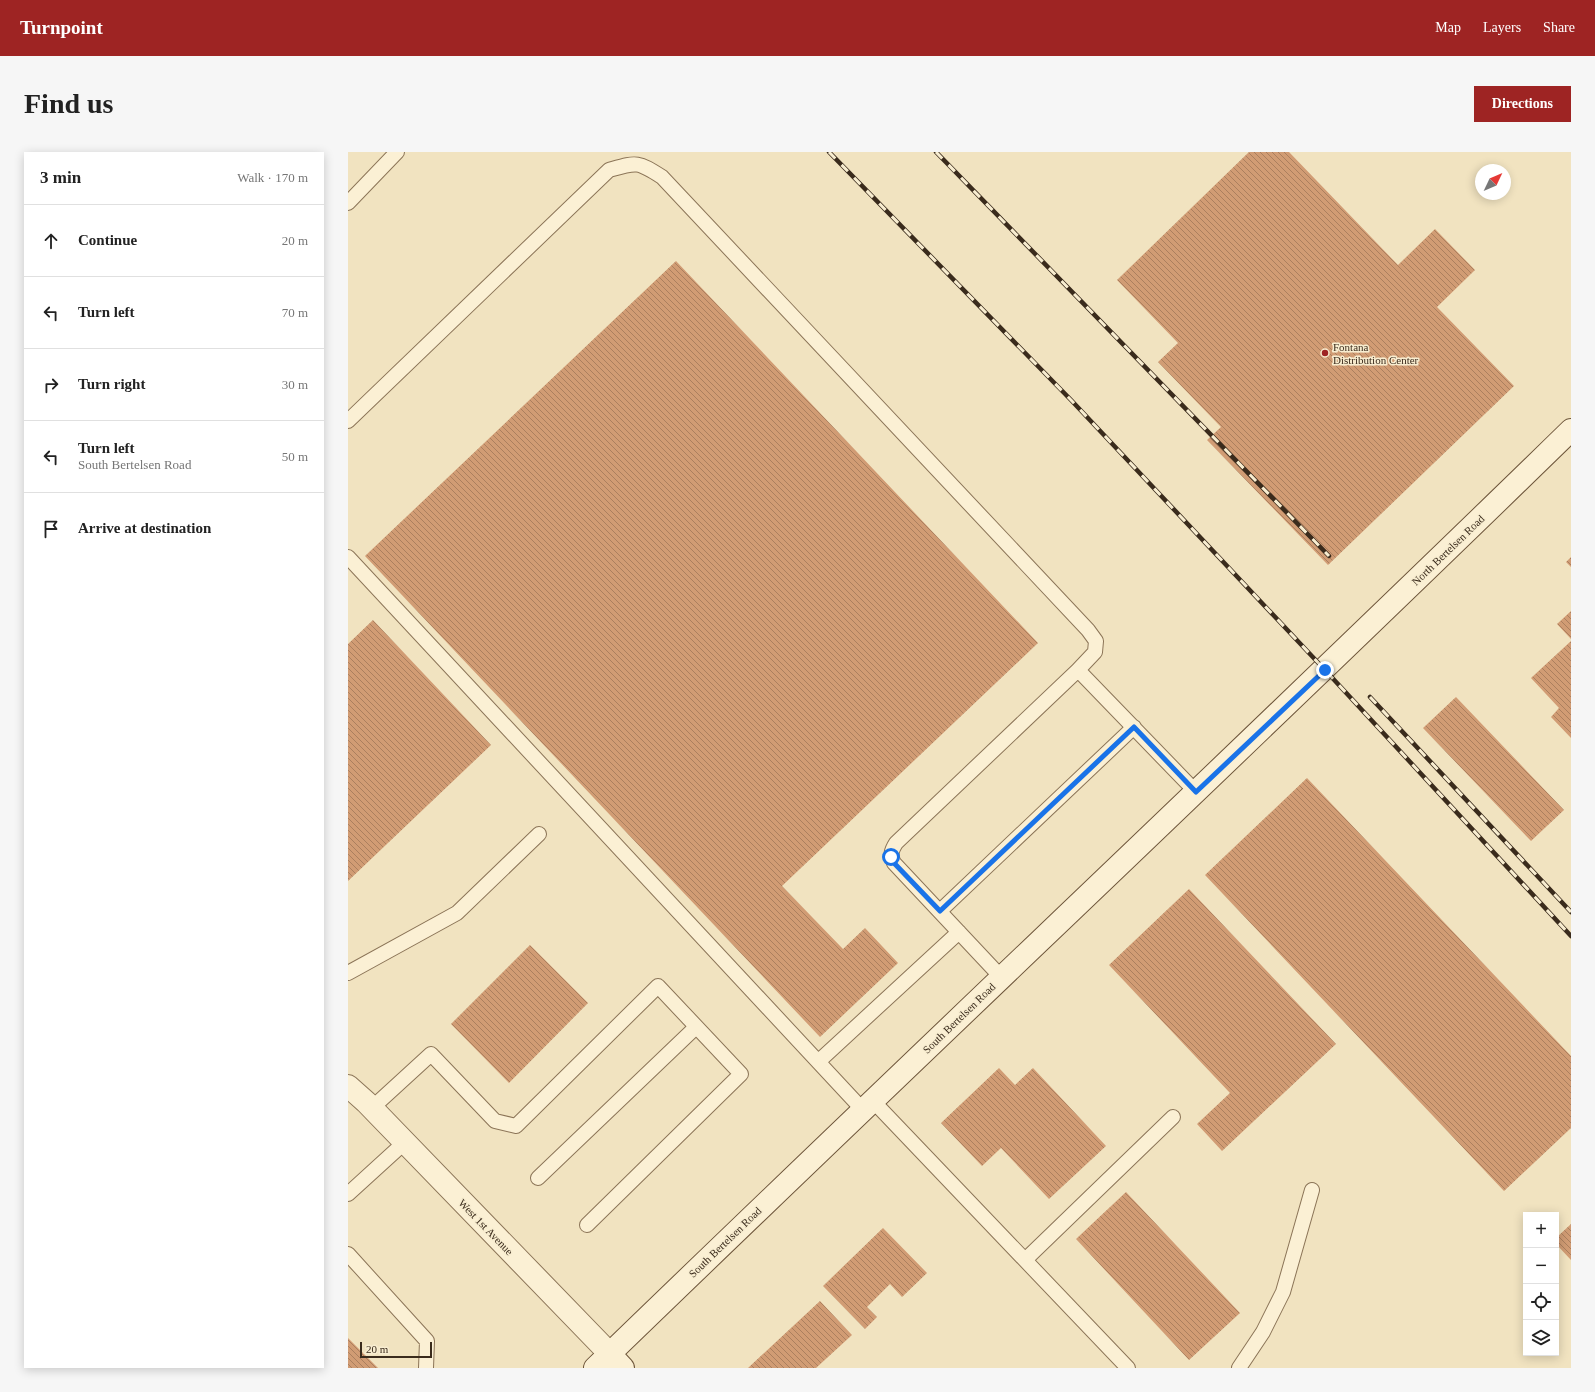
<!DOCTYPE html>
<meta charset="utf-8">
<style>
body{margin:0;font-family:"Times New Roman",serif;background:#f6f6f6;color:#222}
.controls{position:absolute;right:12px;bottom:12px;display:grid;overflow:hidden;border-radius:0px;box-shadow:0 2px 10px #0003}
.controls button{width:36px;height:36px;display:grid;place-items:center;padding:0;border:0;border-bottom:1px solid #e0e0e0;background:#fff;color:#222;font:20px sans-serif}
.compass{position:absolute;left:1127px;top:12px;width:36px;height:36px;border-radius:50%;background:#fff;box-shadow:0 2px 10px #0003;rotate:46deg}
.scale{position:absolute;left:12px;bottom:10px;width:72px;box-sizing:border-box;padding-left:4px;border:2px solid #3a2b1c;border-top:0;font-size:11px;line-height:14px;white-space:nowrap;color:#3a2b1c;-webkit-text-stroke:3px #f8edd0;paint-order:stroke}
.stop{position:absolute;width:12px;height:12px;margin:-9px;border:3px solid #1a73e8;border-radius:50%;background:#fff}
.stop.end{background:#1a73e8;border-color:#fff;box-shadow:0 1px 4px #0008}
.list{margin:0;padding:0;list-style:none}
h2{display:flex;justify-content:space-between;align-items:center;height:52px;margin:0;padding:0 16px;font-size:17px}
h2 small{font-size:13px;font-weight:400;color:#767676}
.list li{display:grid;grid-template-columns:26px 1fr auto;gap:12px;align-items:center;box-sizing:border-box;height:72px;padding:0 16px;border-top:1px solid #e0e0e0}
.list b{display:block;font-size:15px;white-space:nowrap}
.list p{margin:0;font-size:13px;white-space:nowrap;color:#767676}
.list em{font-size:13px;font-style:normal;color:#767676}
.icon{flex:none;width:22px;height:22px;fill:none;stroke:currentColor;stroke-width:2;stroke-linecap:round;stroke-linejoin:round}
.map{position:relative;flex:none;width:1223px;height:1216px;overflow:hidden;border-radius:0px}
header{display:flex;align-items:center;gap:24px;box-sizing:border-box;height:56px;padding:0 20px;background:#9e2423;color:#fff}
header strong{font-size:19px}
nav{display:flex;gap:22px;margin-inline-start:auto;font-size:14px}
.intro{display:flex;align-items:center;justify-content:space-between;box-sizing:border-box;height:96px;padding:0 24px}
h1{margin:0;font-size:28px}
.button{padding:10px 18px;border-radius:0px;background:#9e2423;color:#fff;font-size:14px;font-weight:700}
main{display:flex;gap:24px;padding:0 24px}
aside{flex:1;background:#fff;border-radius:0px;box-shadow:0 2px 10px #0003}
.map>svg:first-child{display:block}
</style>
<header>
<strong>Turnpoint</strong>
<nav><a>Map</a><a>Layers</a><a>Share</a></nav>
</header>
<div class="intro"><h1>Find us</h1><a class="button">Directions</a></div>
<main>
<aside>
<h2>3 min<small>Walk · 170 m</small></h2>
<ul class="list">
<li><svg class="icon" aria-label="ahead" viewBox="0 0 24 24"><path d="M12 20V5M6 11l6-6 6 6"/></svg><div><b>Continue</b></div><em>20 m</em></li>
<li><svg class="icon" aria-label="left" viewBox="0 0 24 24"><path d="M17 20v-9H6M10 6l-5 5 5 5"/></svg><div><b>Turn left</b></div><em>70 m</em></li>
<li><svg class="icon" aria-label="right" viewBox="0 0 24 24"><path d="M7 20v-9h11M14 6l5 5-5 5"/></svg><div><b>Turn right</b></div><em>30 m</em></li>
<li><svg class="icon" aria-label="left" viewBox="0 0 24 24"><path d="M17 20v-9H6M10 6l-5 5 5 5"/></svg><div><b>Turn left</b><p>South Bertelsen Road</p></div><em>50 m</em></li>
<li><svg class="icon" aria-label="arrive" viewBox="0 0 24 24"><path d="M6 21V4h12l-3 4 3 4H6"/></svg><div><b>Arrive at destination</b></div></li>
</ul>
</aside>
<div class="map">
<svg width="1223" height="1216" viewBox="0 0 1223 1216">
<defs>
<pattern id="building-back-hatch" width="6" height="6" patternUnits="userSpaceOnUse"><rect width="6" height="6" fill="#d19c74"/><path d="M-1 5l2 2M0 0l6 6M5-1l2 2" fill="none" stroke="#ab7f5e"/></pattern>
</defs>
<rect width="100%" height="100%" fill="#f1e3c0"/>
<path fill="url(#building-back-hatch)" d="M 901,0 L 941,0 L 1050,113 L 1087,77 L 1127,118 L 1089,155 L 1166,234 L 980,413 L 859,288 L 873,275 L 810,210 L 830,191 L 769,128 Z
M 328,109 L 690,491 L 434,734 L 495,797 L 517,776 L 550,811 L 472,885 L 17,404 Z
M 1223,405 L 1223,415 L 1218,410 Z
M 1223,459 L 1223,487 L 1209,472 Z
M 25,468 L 143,593 L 0,729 L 0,492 Z
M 1223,489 L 1223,586 L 1203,565 L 1211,556 L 1183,526 Z
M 1108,545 L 1216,658 L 1183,689 L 1075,576 Z
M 959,626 L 1223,904 L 1223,976 L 1156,1039 L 857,723 Z
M 841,737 L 988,892 L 874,999 L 849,972 L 882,941 L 761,813 Z
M 182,793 L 240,851 L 161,931 L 103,872 Z
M 651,916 L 667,933 L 685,916 L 758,994 L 701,1047 L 653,996 L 634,1014 L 593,971 Z
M 778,1040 L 892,1161 L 841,1208 L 728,1087 Z
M 1223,1072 L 1223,1108 L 1208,1092 L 1208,1086 Z
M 535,1076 L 579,1121 L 554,1145 L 542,1132 L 519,1155 L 529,1165 L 517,1177 L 475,1134 Z
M 472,1149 L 504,1183 L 468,1216 L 400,1216 Z
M 0,1186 L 30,1216 L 0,1216 Z"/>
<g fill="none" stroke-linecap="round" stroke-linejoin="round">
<g stroke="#8b7457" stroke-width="16">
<path id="lane" d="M 0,51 L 49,0
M 0,269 L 261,18 C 289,10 289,9 314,25 L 740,478 L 748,489 L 747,500 L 730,518 L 848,640
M 0,405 L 515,958
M 592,759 L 786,575
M 0,821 L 109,761 L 191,682
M 654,826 L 546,711 C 542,703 543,699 548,691 L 730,518
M 471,909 L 611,780
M 525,949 L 780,1216
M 24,956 L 83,902 L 147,969 L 168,974 L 310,834 L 393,922 L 239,1073
M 190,1026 L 348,875
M 0,1042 L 56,991
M 0,1102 L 79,1189 L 78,1216
M 677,1108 L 825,965
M 891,1216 L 915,1180 L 935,1140 L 964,1038"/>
</g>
<g stroke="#8b7457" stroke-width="24">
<path id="street" d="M 0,934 L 18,950 L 262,1202"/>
</g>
<g stroke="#6d553a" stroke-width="24">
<path id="secondary" d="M 262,1202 L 275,1216
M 247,1216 C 571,902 900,593 1223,278"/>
</g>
<use href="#lane" stroke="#fbf0d4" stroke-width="14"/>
<use href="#street" stroke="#fbf0d4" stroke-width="22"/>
<use href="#secondary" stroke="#fbf0d4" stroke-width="22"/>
<g stroke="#3a2b1c" stroke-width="4.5">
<path id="rail" d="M 481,0 L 723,248 L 977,518 L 1223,784
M 588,0 L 981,404
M 1022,545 L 1223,760"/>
</g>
<use href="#rail" stroke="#f8edd0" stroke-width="3" stroke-dasharray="9" stroke-linecap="butt"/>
</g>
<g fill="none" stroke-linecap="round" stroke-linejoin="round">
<path stroke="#1a73e8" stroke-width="5" d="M 543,705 L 546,711 L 592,759 L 786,575 L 848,640 L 977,518"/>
</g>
<circle fill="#9e2423" stroke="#f8edd0" stroke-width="1.5" cx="977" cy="201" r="4"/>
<g text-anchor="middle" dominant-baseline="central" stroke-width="3" stroke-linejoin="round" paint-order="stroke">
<g font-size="11" fill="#3a2b1c" stroke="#f8edd0" text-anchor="start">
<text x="985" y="195">Fontana<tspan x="985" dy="13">Distribution Center</tspan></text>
</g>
<g font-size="11" fill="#3a2b1c" stroke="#f8edd0">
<text transform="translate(1100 398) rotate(-44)">North Bertelsen Road</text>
<text transform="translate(611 866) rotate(-44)">South Bertelsen Road</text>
<text transform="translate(138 1075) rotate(46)">West 1st Avenue</text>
<text transform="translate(377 1090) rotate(-44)">South Bertelsen Road</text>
</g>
</g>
</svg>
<div class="controls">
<button>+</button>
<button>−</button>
<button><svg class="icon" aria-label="locate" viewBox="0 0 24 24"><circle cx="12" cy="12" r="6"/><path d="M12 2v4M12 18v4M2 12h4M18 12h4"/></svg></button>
<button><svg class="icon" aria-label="layers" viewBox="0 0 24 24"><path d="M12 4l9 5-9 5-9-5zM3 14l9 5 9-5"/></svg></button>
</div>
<svg class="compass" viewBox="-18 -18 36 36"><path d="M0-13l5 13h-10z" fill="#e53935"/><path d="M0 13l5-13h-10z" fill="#767676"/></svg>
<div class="scale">20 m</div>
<div class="stop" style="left:543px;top:705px"></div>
<div class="stop end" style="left:977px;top:518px"></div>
</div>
</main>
